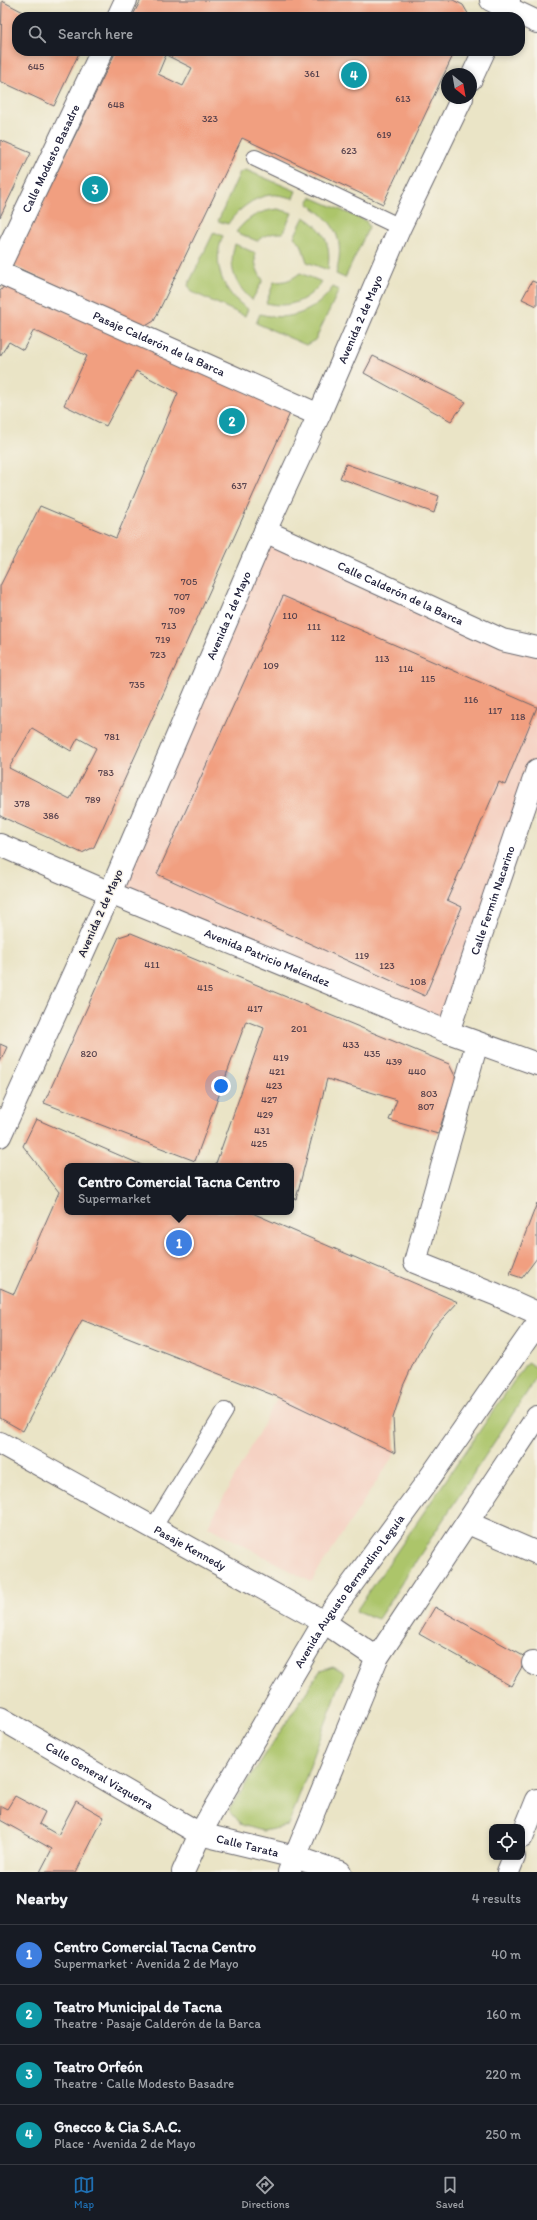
<!DOCTYPE html>
<meta charset="utf-8">
<style>
body{margin:0;font-family:Itim,sans-serif;background:#242831;color:#f1f3f6}
.controls{position:absolute;right:12px;bottom:12px;display:grid;overflow:hidden;border-radius:8px;box-shadow:0 2px 6px #0003}
.controls button{width:36px;height:36px;display:grid;place-items:center;padding:0;border:0;border-bottom:1px solid #363941;background:#171b24;color:#f1f3f6;font:20px sans-serif}
.compass{position:absolute;left:441px;top:68px;width:36px;height:36px;border-radius:50%;background:#171b24;box-shadow:0 2px 6px #0003;rotate:149deg}
.you{position:absolute;left:221px;top:1086px;width:14px;height:14px;margin:-10px;border:3px solid #fff;border-radius:50%;background:#1a73e8;box-shadow:0 0 0 6px #1a73e833}
.badge{display:grid;place-items:center;width:26px;height:26px;border-radius:50%;background:#1f6fb2;color:#fff;font-size:13px;font-weight:700}
.pin{position:absolute;translate:-50% -50%;border:2px solid #fff;box-shadow:0 1px 4px #0006}
.popup{position:absolute;left:64px;top:1163px;width:230px;height:52px;box-sizing:border-box;display:grid;place-content:center;border-radius:8px;background:#171b24;filter:drop-shadow(0 1px 3px #0005);font-size:13px;white-space:nowrap;color:#9ea1a6}
.popup b{font-size:15px;color:#f1f3f6}
.popup::after{content:'';position:absolute;left:50%;top:100%;margin-left:-8px;border:8px solid transparent;border-top-color:#171b24}
.list{margin:0;padding:0;list-style:none}
h2{display:flex;justify-content:space-between;align-items:center;height:52px;margin:0;padding:0 16px;font-size:17px}
h2 small{font-size:13px;font-weight:400;color:#9ea1a6}
.list li{display:grid;grid-template-columns:26px 1fr auto;gap:12px;align-items:center;box-sizing:border-box;height:60px;padding:0 16px;border-top:1px solid #363941}
.list b{display:block;font-size:15px;white-space:nowrap}
.list p{margin:0;font-size:13px;white-space:nowrap;color:#9ea1a6}
.list em{font-size:13px;font-style:normal;color:#9ea1a6}
.icon{flex:none;width:22px;height:22px;fill:none;stroke:currentColor;stroke-width:2;stroke-linecap:round;stroke-linejoin:round}
.map{position:relative;flex:none;width:537px;height:1872px;overflow:hidden}
.search{position:absolute;background:#171b24;box-shadow:0 2px 6px #0003;left:12px;right:12px;top:12px;height:44px;display:flex;align-items:center;gap:10px;box-sizing:border-box;padding:0 14px;border-radius:16px;color:#9ea1a6;font-size:15px}
.sheet{height:292px;background:#171b24}
nav{display:flex;justify-content:space-around;align-items:center;box-sizing:border-box;height:56px;border-top:1px solid #363941;background:#171b24;font-size:11px;color:#9ea1a6}
nav a{display:grid;justify-items:center;gap:2px}
nav .on{color:#1f6fb2}
.map>svg:first-child{display:block}
</style>
<div class="map">
<svg width="537" height="1872" viewBox="0 0 537 1872">
<rect width="100%" height="100%" fill="#f7f3e8"/>
<filter id="ink" filterUnits="userSpaceOnUse"><feTurbulence type="fractalNoise" baseFrequency=".025" numOctaves="2"/><feDisplacementMap in="SourceGraphic" scale="8" xChannelSelector="R" yChannelSelector="G"/><feConvolveMatrix kernelMatrix="1 2 1 2 8 2 1 2 1" color-interpolation-filters="sRGB"/></filter>
<filter id="wash" filterUnits="userSpaceOnUse"><feTurbulence type="fractalNoise" baseFrequency=".012" numOctaves="4" result="noise"/><feDisplacementMap in="SourceGraphic" scale="16" xChannelSelector="R" yChannelSelector="G"/><feGaussianBlur stdDeviation="0.9" result="paint"/><feColorMatrix in="noise" values="0 0 0 0 0 0 0 0 0 0 0 0 0 0 0 0 0 1.4 0 .05"/><feComposite in="paint" operator="in"/></filter>
<g filter="url(#wash)">
<rect width="100%" height="100%" fill="#eae4c6"/>
<path fill="#f5d2c3" d="M 265,531 L 537,648 L 537,770 L 448,1032 L 110,893 Z
M 278,1397 L 395,1453 L 311,1582 L 208,1526 Z"/>
<path fill="#acc56b" stroke="#677453" d="M 246,170 L 296,191 L 293,198 C 286,197 278,194 271,195 C 255,196 236,211 228,224 L 218,221 L 240,172 Z
M 311,197 L 366,221 L 369,227 L 345,278 L 336,274 C 345,241 337,223 308,204 Z
M 278,209 L 292,213 L 283,233 C 272,233 266,234 257,241 L 236,232 C 248,217 259,211 278,209 Z
M 304,217 C 326,230 331,245 328,270 L 307,262 L 301,244 L 294,237 Z
M 214,232 L 223,236 C 211,264 223,294 248,309 L 245,316 L 192,292 L 188,285 Z
M 235,244 L 255,253 C 255,264 256,270 263,280 L 252,300 C 234,284 228,267 235,244 Z
M 300,273 L 322,282 C 307,301 290,309 266,303 L 274,282 C 285,282 291,280 300,273 Z
M 333,287 L 339,290 L 315,340 L 306,345 L 256,323 L 260,314 C 289,322 316,312 333,287 Z
M 527,1362 L 537,1368 L 537,1377 L 378,1619 L 356,1611 Z
M 333,1667 L 344,1673 L 288,1826 L 263,1831 L 242,1825 L 229,1810 L 320,1671 Z"/>
<g id="blocks">
<path fill="#f19f80" fill-rule="evenodd" d="M 141,0 L 453,0 L 463,5 L 470,17 L 132,17 Z
M 2,1 L 33,17 L 17,17 L 17,51 L 80,51 L 54,106 L 0,81 Z
M 116,51 L 455,51 L 383,204 L 242,138 L 154,321 L 144,327 L 12,265 ZM 166,55 L 192,68 L 183,86 L 158,74 Z
M 0,140 L 31,153 L 0,217 Z
M 532,281 L 537,283 L 537,306 L 522,299 Z
M 7,283 L 291,411 L 94,847 L 82,853 L 0,816 L 0,586 L 40,506 L 116,538 L 178,393 L 136,371 L 106,426 L 64,405 L 87,356 L 34,330 L 23,350 L 9,342 L 0,356 L 0,291 ZM 32,728 L 71,751 L 78,738 L 96,748 L 70,799 L 9,768 Z
M 373,356 L 466,402 L 451,421 L 364,373 Z
M 346,464 L 439,496 L 434,513 L 340,478 Z
M 283,596 L 537,707 L 505,785 L 499,782 L 447,900 L 462,907 L 425,996 L 157,874 Z
M 131,933 L 449,1064 L 456,1078 L 438,1134 L 389,1120 L 397,1100 L 327,1079 L 296,1199 L 291,1197 L 291,1166 L 215,1166 L 264,1028 L 246,1021 L 195,1161 L 44,1103 L 119,937 Z
M 0,1044 L 7,1047 L 0,1062 Z
M 36,1119 L 144,1166 L 67,1166 L 67,1212 L 250,1212 L 458,1302 L 432,1330 L 415,1360 L 403,1386 L 393,1418 L 395,1453 L 278,1397 L 82,1320 L 23,1431 L 0,1418 L 0,1288 L 14,1294 L 59,1192 L 23,1146 Z
M 537,1203 L 537,1258 L 522,1278 L 510,1274 Z
M 435,1607 L 527,1658 L 511,1686 L 419,1634 Z
M 15,1796 L 45,1812 L 39,1824 L 58,1835 L 76,1801 L 104,1817 L 76,1872 L 40,1872 L 52,1849 L 0,1820 L 1,1806 L 7,1809 Z"/>
</g>
</g>
<g filter="url(#ink)">
<use href="#blocks" fill-opacity="0" stroke="#68666c" stroke-width="1"/>
<g fill="none" stroke-linecap="round" stroke-linejoin="round">
<g stroke="#68666c" stroke-width="18">
<path id="service" d="M 255,158 L 400,227
M 153,1528 L 225,1411"/>
</g>
<g stroke="#68666c" stroke-width="24">
<g id="pedestrian">
<path id="s1" d="M 0,273 L 319,415"/>
</g>
</g>
<g stroke="#68666c" stroke-width="24">
<g id="minor">
<path d="M 491,0 L 537,22"/>
<path d="M 118,17 L 126,0"/>
<path id="s2" d="M 0,265 L 102,51"/>
<path id="s3" d="M 265,531 L 502,640 L 537,648"/>
<path id="s4" d="M 448,1032 L 537,770"/>
<path d="M 477,1043 L 415,1262 L 495,1294 L 537,1313"/>
<path d="M 0,1136 L 110,893"/>
<path id="s5" d="M 0,1443 L 324,1622 L 377,1658"/>
<path d="M 468,1523 L 537,1553"/>
<path d="M 533,1663 L 537,1665"/>
<path id="s6" d="M 0,1718 L 200,1834 L 295,1857 L 340,1872"/>
<path d="M 522,1837 L 537,1800"/>
<path d="M 508,1872 L 514,1857"/>
</g>
</g>
<g stroke="#68666c" stroke-width="24">
<g id="tertiary">
<path d="M 501,17 L 509,0"/>
<path d="M 471,79 L 484,51"/>
<path id="s7" d="M 0,845 L 110,893 L 448,1032 L 537,1064"/>
<path id="s8" d="M 110,893 L 265,531 L 319,415 L 400,227 L 462,98"/>
</g>
</g>
<g stroke="#68666c" stroke-width="24">
<g id="secondary">
<path id="s9" d="M 183,1872 L 200,1834 L 215,1807 L 324,1622 L 426,1483 L 537,1324"/>
<path d="M 289,1872 L 377,1658 L 537,1417"/>
</g>
</g>
<use href="#service" stroke="#fff" stroke-width="16"/>
<use href="#pedestrian" stroke="#fff" stroke-width="22"/>
<use href="#minor" stroke="#fff" stroke-width="22"/>
<use href="#tertiary" stroke="#fff" stroke-width="22"/>
<use href="#secondary" stroke="#fff" stroke-width="22"/>
</g>
</g>
<g text-anchor="middle" dominant-baseline="central" stroke-width="3" stroke-linejoin="round" paint-order="stroke">
<g font-size="10" fill="#56414c">
<text x="36" y="66">645</text>
<text x="312" y="73">361</text>
<text x="403" y="98">613</text>
<text x="116" y="104">648</text>
<text x="210" y="118">323</text>
<text x="384" y="134">619</text>
<text x="349" y="150">623</text>
<text x="239" y="485">637</text>
<text x="189" y="581">705</text>
<text x="182" y="596">707</text>
<text x="177" y="610">709</text>
<text x="290" y="615">110</text>
<text x="169" y="625">713</text>
<text x="314" y="626">111</text>
<text x="338" y="637">112</text>
<text x="163" y="639">719</text>
<text x="158" y="654">723</text>
<text x="382" y="658">113</text>
<text x="271" y="665">109</text>
<text x="406" y="668">114</text>
<text x="428" y="678">115</text>
<text x="137" y="684">735</text>
<text x="471" y="699">116</text>
<text x="495" y="710">117</text>
<text x="518" y="716">118</text>
<text x="112" y="736">781</text>
<text x="106" y="772">783</text>
<text x="93" y="799">789</text>
<text x="22" y="803">378</text>
<text x="51" y="815">386</text>
<text x="362" y="955">119</text>
<text x="152" y="964">411</text>
<text x="387" y="965">123</text>
<text x="418" y="981">108</text>
<text x="205" y="987">415</text>
<text x="255" y="1008">417</text>
<text x="299" y="1028">201</text>
<text x="351" y="1044">433</text>
<text x="89" y="1053">820</text>
<text x="372" y="1053">435</text>
<text x="281" y="1057">419</text>
<text x="394" y="1061">439</text>
<text x="277" y="1071">421</text>
<text x="417" y="1071">440</text>
<text x="274" y="1085">423</text>
<text x="429" y="1093">803</text>
<text x="269" y="1099">427</text>
<text x="426" y="1106">807</text>
<text x="265" y="1114">429</text>
<text x="262" y="1130">431</text>
<text x="259" y="1143">425</text>
</g>
<g font-size="12" fill="#22223b" stroke="#f7f3e8">
<text stroke="none"><textPath href="#s2" startOffset="118">Calle Modesto Basadre</textPath></text>
<text stroke="none"><textPath href="#s8" startOffset="626">Avenida 2 de Mayo</textPath></text>
<text stroke="none"><textPath href="#s1" startOffset="174">Pasaje Calderón de la Barca</textPath></text>
<text stroke="none"><textPath href="#s3" startOffset="149">Calle Calderón de la Barca</textPath></text>
<text stroke="none"><textPath href="#s8" startOffset="302">Avenida 2 de Mayo</textPath></text>
<text stroke="none"><textPath href="#s4" startOffset="139">Calle Fermín Nacarino</textPath></text>
<text transform="translate(100 913) rotate(-66)">Avenida 2 de Mayo</text>
<text stroke="none"><textPath href="#s7" startOffset="290">Avenida Patricio Meléndez</textPath></text>
<text stroke="none"><textPath href="#s5" startOffset="217">Pasaje Kennedy</textPath></text>
<text stroke="none"><textPath href="#s9" startOffset="327">Avenida Augusto Bernardino Leguía</textPath></text>
<text stroke="none"><textPath href="#s6" startOffset="115">Calle General Vizquerra</textPath></text>
<text stroke="none"><textPath href="#s6" startOffset="280">Calle Tarata</textPath></text>
</g>
</g>
</svg>
<div class="controls">
<button><svg class="icon" aria-label="locate" viewBox="0 0 24 24"><circle cx="12" cy="12" r="6"/><path d="M12 2v4M12 18v4M2 12h4M18 12h4"/></svg></button>
</div>
<svg class="compass" viewBox="-18 -18 36 36"><path d="M0-13l5 13h-10z" fill="#e53935"/><path d="M0 13l5-13h-10z" fill="#9ea1a6"/></svg>
<div class="you"></div>
<div class="pin badge" style="left:179px;top:1243px;background:#3f7fe0">1</div>
<div class="popup"><b>Centro Comercial Tacna Centro</b>Supermarket</div>
<div class="pin badge" style="left:232px;top:421px;background:#0f9aa8">2</div>
<div class="pin badge" style="left:95px;top:189px;background:#0f9aa8">3</div>
<div class="pin badge" style="left:354px;top:75px;background:#0f9aa8">4</div>
<div class="search"><svg class="icon" aria-label="search" viewBox="0 0 24 24"><circle cx="10" cy="10" r="6"/><path d="M15 15l6 6"/></svg>Search here</div>
</div>
<section class="sheet">
<h2>Nearby<small>4 results</small></h2>
<ul class="list">
<li><span class="badge" style="background:#3f7fe0">1</span><div><b>Centro Comercial Tacna Centro</b><p>Supermarket · Avenida 2 de Mayo</p></div><em>40 m</em></li>
<li><span class="badge" style="background:#0f9aa8">2</span><div><b>Teatro Municipal de Tacna</b><p>Theatre · Pasaje Calderón de la Barca</p></div><em>160 m</em></li>
<li><span class="badge" style="background:#0f9aa8">3</span><div><b>Teatro Orfeón</b><p>Theatre · Calle Modesto Basadre</p></div><em>220 m</em></li>
<li><span class="badge" style="background:#0f9aa8">4</span><div><b>Gnecco &amp; Cia S.A.C.</b><p>Place · Avenida 2 de Mayo</p></div><em>250 m</em></li>
</ul>
</section>
<nav>
<a class="on"><svg class="icon" aria-label="map" viewBox="0 0 24 24"><path d="M3 6l6-2 6 2 6-2v14l-6 2-6-2-6 2zM9 4v14M15 6v14"/></svg>Map</a>
<a><svg class="icon" aria-label="directions" viewBox="0 0 24 24"><path d="M12 3l9 9-9 9-9-9zM9 14v-3h6M13 9l2 2-2 2"/></svg>Directions</a>
<a><svg class="icon" aria-label="saved" viewBox="0 0 24 24"><path d="M7 4h10v16l-5-4-5 4z"/></svg>Saved</a>
</nav>
